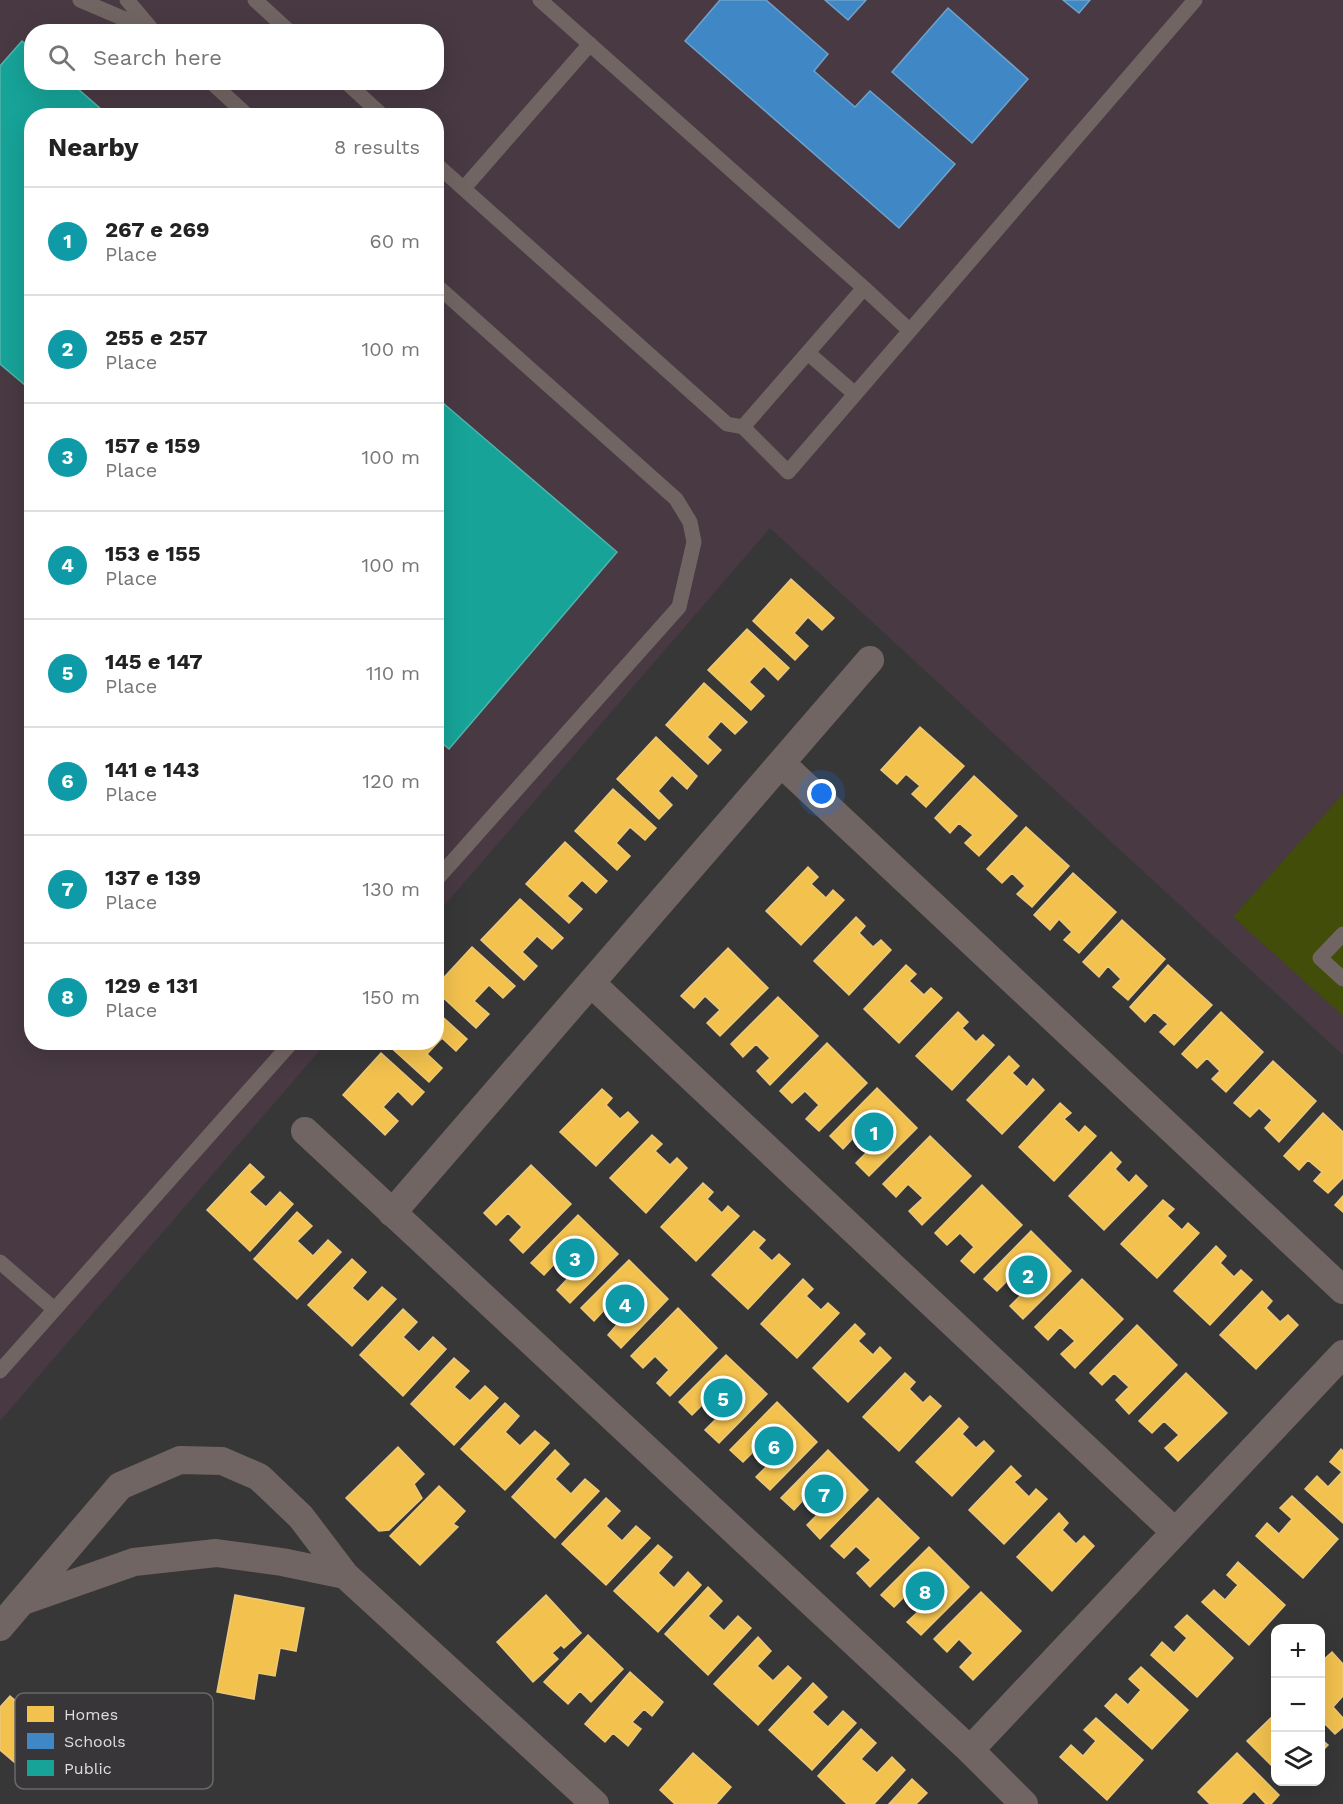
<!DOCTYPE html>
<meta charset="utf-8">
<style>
body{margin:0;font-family:"Work Sans",sans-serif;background:#f6f6f6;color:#222}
.controls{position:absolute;right:18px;bottom:18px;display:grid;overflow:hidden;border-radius:12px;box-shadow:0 6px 24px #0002}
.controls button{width:54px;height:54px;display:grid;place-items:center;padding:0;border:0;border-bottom:2px solid #e0e0e0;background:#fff;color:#222;font:30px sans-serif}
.you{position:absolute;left:822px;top:794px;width:21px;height:21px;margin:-15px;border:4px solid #fff;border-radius:50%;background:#1a73e8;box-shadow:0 0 0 9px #1a73e833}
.badge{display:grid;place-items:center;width:39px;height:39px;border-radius:50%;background:#0f766e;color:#fff;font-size:20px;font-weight:700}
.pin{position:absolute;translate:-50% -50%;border:3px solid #fff;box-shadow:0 2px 6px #0006}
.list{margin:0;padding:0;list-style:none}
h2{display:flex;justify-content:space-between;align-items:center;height:78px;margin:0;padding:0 24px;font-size:26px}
h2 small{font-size:20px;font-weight:400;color:#767676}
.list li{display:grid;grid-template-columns:39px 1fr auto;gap:18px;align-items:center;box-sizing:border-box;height:108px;padding:0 24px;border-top:2px solid #e0e0e0}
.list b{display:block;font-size:22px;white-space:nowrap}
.list p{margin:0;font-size:20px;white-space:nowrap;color:#767676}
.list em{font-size:20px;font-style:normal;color:#767676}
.icon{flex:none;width:33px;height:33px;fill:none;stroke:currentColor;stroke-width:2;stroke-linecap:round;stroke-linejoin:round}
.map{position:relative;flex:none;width:1343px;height:1804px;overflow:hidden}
.search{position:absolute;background:#fff;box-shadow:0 6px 24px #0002;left:24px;top:24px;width:420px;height:66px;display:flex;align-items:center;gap:15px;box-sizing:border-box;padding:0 21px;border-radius:24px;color:#767676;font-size:22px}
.panel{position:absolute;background:#fff;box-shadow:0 6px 24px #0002;left:24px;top:108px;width:420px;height:942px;border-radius:24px}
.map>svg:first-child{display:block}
</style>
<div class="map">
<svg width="1343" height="1804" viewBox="0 0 1343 1804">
<rect width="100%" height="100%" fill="#383738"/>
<path fill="#483942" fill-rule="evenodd" d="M 0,0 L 1343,0 L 1343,1055 L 770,528 L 437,914 L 436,116 L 32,116 L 32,1042 L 326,1043 L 0,1421 ZM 32,32 L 436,32 L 436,82 L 32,82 Z"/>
<path fill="#414d08" d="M 1343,794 L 1343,1016 L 1233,917 Z"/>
<path fill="#f2c14e" stroke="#ecc97a" stroke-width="1.5" d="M 791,579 L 834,618 L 822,630 L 808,617 L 794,633 L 808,646 L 795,660 L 753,621 Z
M 747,629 L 789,668 L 778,680 L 764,666 L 749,682 L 764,696 L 751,710 L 708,670 Z
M 704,683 L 747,722 L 735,734 L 721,721 L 707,737 L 721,750 L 708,764 L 666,725 Z
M 920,727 L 964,766 L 926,807 L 912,794 L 920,786 L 906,774 L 897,784 L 881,770 Z
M 656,737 L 697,776 L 687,789 L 672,775 L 658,791 L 672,805 L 659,819 L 617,779 Z
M 974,776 L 1017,816 L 979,856 L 965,843 L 973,835 L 959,823 L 950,833 L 935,818 Z
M 613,789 L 656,828 L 645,840 L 630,827 L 616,843 L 630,856 L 617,870 L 575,831 Z
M 1026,827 L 1069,866 L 1032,907 L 1017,894 L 1025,886 L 1012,873 L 1002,883 L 987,869 Z
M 565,842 L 607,881 L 596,893 L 582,880 L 567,896 L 582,909 L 569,923 L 526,884 Z
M 808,867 L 818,877 L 811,884 L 826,898 L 833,890 L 844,900 L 801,945 L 766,911 Z
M 1073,873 L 1116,912 L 1079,953 L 1064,940 L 1072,932 L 1059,919 L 1050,930 L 1034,915 Z
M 520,899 L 563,938 L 552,949 L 537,936 L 522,952 L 537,966 L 524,980 L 481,940 Z
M 856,917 L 865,926 L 859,933 L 873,947 L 881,940 L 891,950 L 849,995 L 814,961 Z
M 1122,920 L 1165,959 L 1128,1000 L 1113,987 L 1121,979 L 1108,966 L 1099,977 L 1083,962 Z
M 472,947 L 515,986 L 503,998 L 489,985 L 474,1001 L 489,1014 L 476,1028 L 436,991 L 436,986 Z
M 728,948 L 768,988 L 720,1036 L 707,1023 L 720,1010 L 705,996 L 694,1008 L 681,996 Z
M 906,965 L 916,974 L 909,981 L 924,995 L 931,988 L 942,998 L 899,1043 L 864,1009 Z
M 1168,965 L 1212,1005 L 1174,1045 L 1160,1032 L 1168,1024 L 1154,1012 L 1145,1022 L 1130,1007 Z
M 778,997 L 818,1036 L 770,1085 L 757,1071 L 770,1058 L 756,1044 L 743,1057 L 731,1044 Z
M 436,1011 L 467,1039 L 456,1051 L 442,1038 L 427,1054 L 442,1068 L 429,1082 L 386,1043 L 436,1042 Z
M 958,1012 L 968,1022 L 962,1028 L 976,1042 L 983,1035 L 994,1045 L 952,1090 L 916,1056 Z
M 1221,1012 L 1263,1052 L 1226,1092 L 1212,1079 L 1220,1071 L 1207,1058 L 1197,1068 L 1182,1054 Z
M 827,1043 L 867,1083 L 819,1131 L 806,1119 L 819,1105 L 805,1091 L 792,1103 L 780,1091 Z
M 381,1053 L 424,1092 L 412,1105 L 398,1091 L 383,1107 L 398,1121 L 385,1135 L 343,1095 Z
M 1009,1056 L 1019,1066 L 1012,1073 L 1027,1087 L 1033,1079 L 1044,1090 L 1002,1134 L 967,1100 Z
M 1273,1061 L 1316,1101 L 1279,1142 L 1265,1128 L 1272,1120 L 1259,1108 L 1250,1117 L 1234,1103 Z
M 877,1088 L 917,1128 L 869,1176 L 856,1163 L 869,1150 L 855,1136 L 843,1149 L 830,1136 Z
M 602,1089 L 612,1098 L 606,1105 L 620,1119 L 628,1112 L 638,1122 L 596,1166 L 560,1132 Z
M 1060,1103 L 1071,1113 L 1064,1119 L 1079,1133 L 1085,1126 L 1096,1136 L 1054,1181 L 1019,1147 Z
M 1323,1113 L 1343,1132 L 1343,1178 L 1328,1193 L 1314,1181 L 1322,1172 L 1308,1160 L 1299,1170 L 1284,1156 Z
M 652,1135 L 662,1144 L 655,1151 L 670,1165 L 677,1158 L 687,1168 L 646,1213 L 610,1178 Z
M 930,1136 L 971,1176 L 922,1225 L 909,1211 L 923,1198 L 908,1184 L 896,1197 L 883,1184 Z
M 1111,1152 L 1121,1162 L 1115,1169 L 1129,1183 L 1136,1175 L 1147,1186 L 1104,1230 L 1069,1196 Z
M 250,1164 L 264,1177 L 249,1192 L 266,1207 L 280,1192 L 293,1204 L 250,1251 L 207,1210 Z
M 531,1165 L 571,1204 L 523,1253 L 510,1240 L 522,1227 L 508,1213 L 496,1225 L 484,1213 Z
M 703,1183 L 713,1192 L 707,1199 L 722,1213 L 728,1206 L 739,1216 L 696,1261 L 661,1227 Z
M 982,1185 L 1022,1225 L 974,1273 L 961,1261 L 974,1247 L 960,1233 L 947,1245 L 935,1233 Z
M 1343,1196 L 1343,1212 L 1335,1205 Z
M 1163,1200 L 1174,1209 L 1167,1216 L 1182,1230 L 1188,1223 L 1199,1233 L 1157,1278 L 1121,1244 Z
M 297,1212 L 312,1226 L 297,1241 L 313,1256 L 328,1240 L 341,1252 L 297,1299 L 254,1259 Z
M 578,1215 L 618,1254 L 570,1303 L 557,1290 L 570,1276 L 556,1262 L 544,1275 L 531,1263 Z
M 754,1231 L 765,1240 L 758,1248 L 772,1261 L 779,1254 L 790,1264 L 748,1309 L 712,1275 Z
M 1031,1231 L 1071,1271 L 1023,1319 L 1010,1306 L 1023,1293 L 1009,1279 L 997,1291 L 984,1279 Z
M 1216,1246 L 1226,1256 L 1220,1263 L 1234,1277 L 1241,1270 L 1252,1280 L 1210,1325 L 1174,1291 Z
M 352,1259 L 366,1272 L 352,1288 L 368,1302 L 382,1287 L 396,1299 L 352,1346 L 308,1305 Z
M 629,1260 L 668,1299 L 621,1348 L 608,1335 L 620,1321 L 606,1308 L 594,1321 L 581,1308 Z
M 803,1279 L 813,1289 L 806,1296 L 821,1310 L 828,1303 L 839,1313 L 797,1358 L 761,1324 Z
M 1082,1279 L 1123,1319 L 1075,1368 L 1061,1354 L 1075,1341 L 1060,1327 L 1048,1340 L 1035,1327 Z
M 1262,1291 L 1272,1301 L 1266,1308 L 1280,1322 L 1288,1315 L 1298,1325 L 1256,1369 L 1220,1335 Z
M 678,1308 L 717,1348 L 670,1396 L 657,1383 L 669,1370 L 655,1356 L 643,1368 L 631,1356 Z
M 403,1309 L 417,1322 L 403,1337 L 419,1352 L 433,1337 L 446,1349 L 403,1396 L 360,1355 Z
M 855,1324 L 865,1334 L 858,1341 L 873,1355 L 880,1347 L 891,1358 L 848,1402 L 813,1368 Z
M 1137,1325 L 1177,1365 L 1129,1414 L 1116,1400 L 1129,1387 L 1114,1373 L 1102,1385 L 1090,1373 Z
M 726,1355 L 767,1394 L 719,1443 L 705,1430 L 719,1416 L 705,1402 L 692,1415 L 679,1402 Z
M 454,1358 L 469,1371 L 454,1387 L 470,1401 L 485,1386 L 498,1398 L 454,1445 L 411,1404 Z
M 905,1373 L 915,1382 L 909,1389 L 923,1403 L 930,1396 L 941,1406 L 899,1451 L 863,1417 Z
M 1186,1373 L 1227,1413 L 1178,1461 L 1165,1448 L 1179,1435 L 1164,1421 L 1152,1433 L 1139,1421 Z
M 777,1402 L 817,1442 L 770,1490 L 756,1477 L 769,1464 L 755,1450 L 743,1462 L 730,1450 Z
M 505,1403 L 519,1416 L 505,1432 L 520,1446 L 535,1431 L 549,1443 L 505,1490 L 461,1449 Z
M 959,1418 L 968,1427 L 962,1434 L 976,1448 L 984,1441 L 994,1451 L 952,1496 L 916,1462 Z
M 398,1447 L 424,1474 L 414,1484 L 422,1498 L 389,1530 L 379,1531 L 346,1498 Z
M 1341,1449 L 1343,1451 L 1343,1523 L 1305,1489 L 1317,1476 L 1328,1487 L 1342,1472 L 1330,1462 Z
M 555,1450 L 569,1464 L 555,1479 L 571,1494 L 585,1479 L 599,1491 L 555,1538 L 512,1497 Z
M 828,1450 L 868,1490 L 820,1539 L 807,1525 L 820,1512 L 805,1498 L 794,1510 L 781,1498 Z
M 1011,1466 L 1021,1476 L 1014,1482 L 1029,1497 L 1036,1489 L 1047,1499 L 1004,1544 L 969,1510 Z
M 439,1486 L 465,1511 L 453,1524 L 458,1527 L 420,1565 L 390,1536 Z
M 1292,1496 L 1338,1539 L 1303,1578 L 1256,1536 L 1267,1523 L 1279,1534 L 1292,1519 L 1280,1508 Z
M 606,1498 L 620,1511 L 606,1526 L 622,1541 L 636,1526 L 650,1538 L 606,1585 L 562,1544 Z
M 878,1498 L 919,1538 L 870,1587 L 857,1573 L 871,1560 L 856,1546 L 844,1558 L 831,1546 Z
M 1059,1513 L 1068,1523 L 1062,1530 L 1076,1544 L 1084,1536 L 1094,1546 L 1052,1591 L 1017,1557 Z
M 658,1545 L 672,1557 L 658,1573 L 674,1588 L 688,1572 L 701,1585 L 658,1632 L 614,1591 Z
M 929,1547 L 969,1587 L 921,1635 L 907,1622 L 921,1609 L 906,1595 L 894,1607 L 881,1595 Z
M 1238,1562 L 1285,1605 L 1249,1645 L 1202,1602 L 1214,1590 L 1225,1600 L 1238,1585 L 1227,1575 Z
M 708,1587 L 722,1601 L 708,1616 L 724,1631 L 738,1616 L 751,1628 L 708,1675 L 665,1634 Z
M 981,1592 L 1021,1631 L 973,1680 L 960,1667 L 973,1653 L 959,1639 L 947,1652 L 934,1639 Z
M 235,1595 L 304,1608 L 296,1651 L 280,1648 L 275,1676 L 258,1673 L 254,1699 L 217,1692 Z
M 546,1595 L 581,1633 L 564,1648 L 561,1645 L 552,1653 L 558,1659 L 533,1682 L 497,1642 Z
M 1187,1615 L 1233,1658 L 1197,1697 L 1151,1655 L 1162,1642 L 1174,1653 L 1187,1638 L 1175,1627 Z
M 588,1635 L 623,1669 L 591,1702 L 580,1691 L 568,1704 L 544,1682 Z
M 758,1637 L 771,1651 L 757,1666 L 773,1681 L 788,1666 L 801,1678 L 758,1725 L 714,1684 Z
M 1332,1652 L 1343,1664 L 1343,1696 L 1333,1707 L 1343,1718 L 1343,1727 L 1335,1734 L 1320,1719 L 1320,1663 Z
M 1141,1667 L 1188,1710 L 1152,1749 L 1105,1706 L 1116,1694 L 1128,1705 L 1141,1690 L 1129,1679 Z
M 630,1672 L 663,1702 L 652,1716 L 644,1709 L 632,1722 L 641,1729 L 628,1746 L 613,1733 L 605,1742 L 585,1724 Z
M 813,1683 L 827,1697 L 812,1712 L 828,1727 L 843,1711 L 856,1723 L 812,1770 L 769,1730 Z
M 10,1696 L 71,1747 L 40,1784 L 0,1750 L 0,1707 Z
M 1276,1713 L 1276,1770 L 1247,1741 Z
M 1096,1718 L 1143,1760 L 1107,1800 L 1060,1757 L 1071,1745 L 1083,1756 L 1096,1741 L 1084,1730 Z
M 861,1729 L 876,1743 L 861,1759 L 877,1773 L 892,1757 L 905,1770 L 874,1804 L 847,1804 L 818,1776 Z
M 1320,1738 L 1328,1745 L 1320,1753 Z
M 693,1753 L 731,1787 L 716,1804 L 675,1804 L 660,1790 Z
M 1237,1753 L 1279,1795 L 1271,1804 L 1266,1804 L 1254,1791 L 1241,1804 L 1210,1804 L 1198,1792 Z
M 912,1779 L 927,1793 L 916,1804 L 889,1804 Z"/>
<path fill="#3f88c5" stroke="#6fa2cd" stroke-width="1.5" d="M 720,0 L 766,0 L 828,54 L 814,71 L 855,107 L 870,91 L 955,164 L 899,228 L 685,41 Z
M 825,0 L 866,0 L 848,20 Z
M 1063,0 L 1090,0 L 1079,13 Z
M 948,8 L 1028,79 L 972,143 L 892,72 Z"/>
<path fill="#17a398" stroke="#53b4ad" stroke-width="1.5" d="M 22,41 L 32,49 L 32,82 L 70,82 L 109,116 L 32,116 L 32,391 L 0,364 L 0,66 Z
M 436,397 L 617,552 L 449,749 L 436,738 Z"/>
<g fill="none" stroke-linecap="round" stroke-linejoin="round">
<path stroke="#716563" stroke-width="15" d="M 80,0 L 153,31
M 127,0 L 150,27
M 255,0 L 290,32
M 211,82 L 248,116
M 346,82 L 383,116
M 436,164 L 727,424 L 743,427 L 864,288 L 540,0
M 464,188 L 590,44
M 436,285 L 676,499 L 690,522 L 694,542 L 679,607 L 436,880
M 864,288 L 909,330
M 808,353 L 855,394
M 743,427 L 788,472 L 1195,0
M 1343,934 L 1320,958 L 1343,979
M 0,1262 L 54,1309
M 0,1371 L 292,1042"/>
<path stroke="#716563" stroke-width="28" d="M 781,763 L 1343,1290
M 591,983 L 1175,1532
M 305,1131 L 970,1750 L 1024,1804
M 392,1213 L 870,660
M 23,1601 L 134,1562 L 216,1553 L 282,1562 L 345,1575
M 0,1627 L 120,1486 L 180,1460 L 222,1461 L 259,1477 L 301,1517 L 345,1575 L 595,1804
M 970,1750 L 1343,1354"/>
</g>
<rect x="15" y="1693" width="198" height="96" rx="9" fill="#393639" stroke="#6b686b" stroke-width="1.5"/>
<rect x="27" y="1706" width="27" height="16" fill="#f2c14e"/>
<rect x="27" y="1733" width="27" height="16" fill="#3f88c5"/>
<rect x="27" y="1760" width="27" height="16" fill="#17a398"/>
<g font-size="16" fill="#dfdddf">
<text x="64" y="1720">Homes</text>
<text x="64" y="1747">Schools</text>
<text x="64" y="1774">Public</text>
</g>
</svg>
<div class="controls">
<button>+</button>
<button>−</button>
<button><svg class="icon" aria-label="layers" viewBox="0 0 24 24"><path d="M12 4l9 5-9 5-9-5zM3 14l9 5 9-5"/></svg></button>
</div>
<div class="you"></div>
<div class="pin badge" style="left:874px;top:1132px;background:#0f9aa8">1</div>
<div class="pin badge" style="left:1028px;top:1275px;background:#0f9aa8">2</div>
<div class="pin badge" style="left:575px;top:1258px;background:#0f9aa8">3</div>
<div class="pin badge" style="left:625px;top:1304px;background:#0f9aa8">4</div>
<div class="pin badge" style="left:723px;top:1398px;background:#0f9aa8">5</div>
<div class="pin badge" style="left:774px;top:1446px;background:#0f9aa8">6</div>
<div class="pin badge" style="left:824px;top:1494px;background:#0f9aa8">7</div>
<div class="pin badge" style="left:925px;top:1591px;background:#0f9aa8">8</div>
<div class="search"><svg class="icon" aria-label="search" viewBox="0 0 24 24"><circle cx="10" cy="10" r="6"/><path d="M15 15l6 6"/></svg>Search here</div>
<section class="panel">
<h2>Nearby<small>8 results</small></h2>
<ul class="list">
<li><span class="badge" style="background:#0f9aa8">1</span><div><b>267 e 269</b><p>Place</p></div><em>60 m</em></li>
<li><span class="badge" style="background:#0f9aa8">2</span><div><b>255 e 257</b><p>Place</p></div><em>100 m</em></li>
<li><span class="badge" style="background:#0f9aa8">3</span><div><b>157 e 159</b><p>Place</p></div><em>100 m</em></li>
<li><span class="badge" style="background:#0f9aa8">4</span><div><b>153 e 155</b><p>Place</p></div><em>100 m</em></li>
<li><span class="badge" style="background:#0f9aa8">5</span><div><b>145 e 147</b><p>Place</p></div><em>110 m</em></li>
<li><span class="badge" style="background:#0f9aa8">6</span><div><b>141 e 143</b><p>Place</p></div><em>120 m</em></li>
<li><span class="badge" style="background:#0f9aa8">7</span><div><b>137 e 139</b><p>Place</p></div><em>130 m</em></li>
<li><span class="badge" style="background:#0f9aa8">8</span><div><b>129 e 131</b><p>Place</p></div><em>150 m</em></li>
</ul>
</section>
</div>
